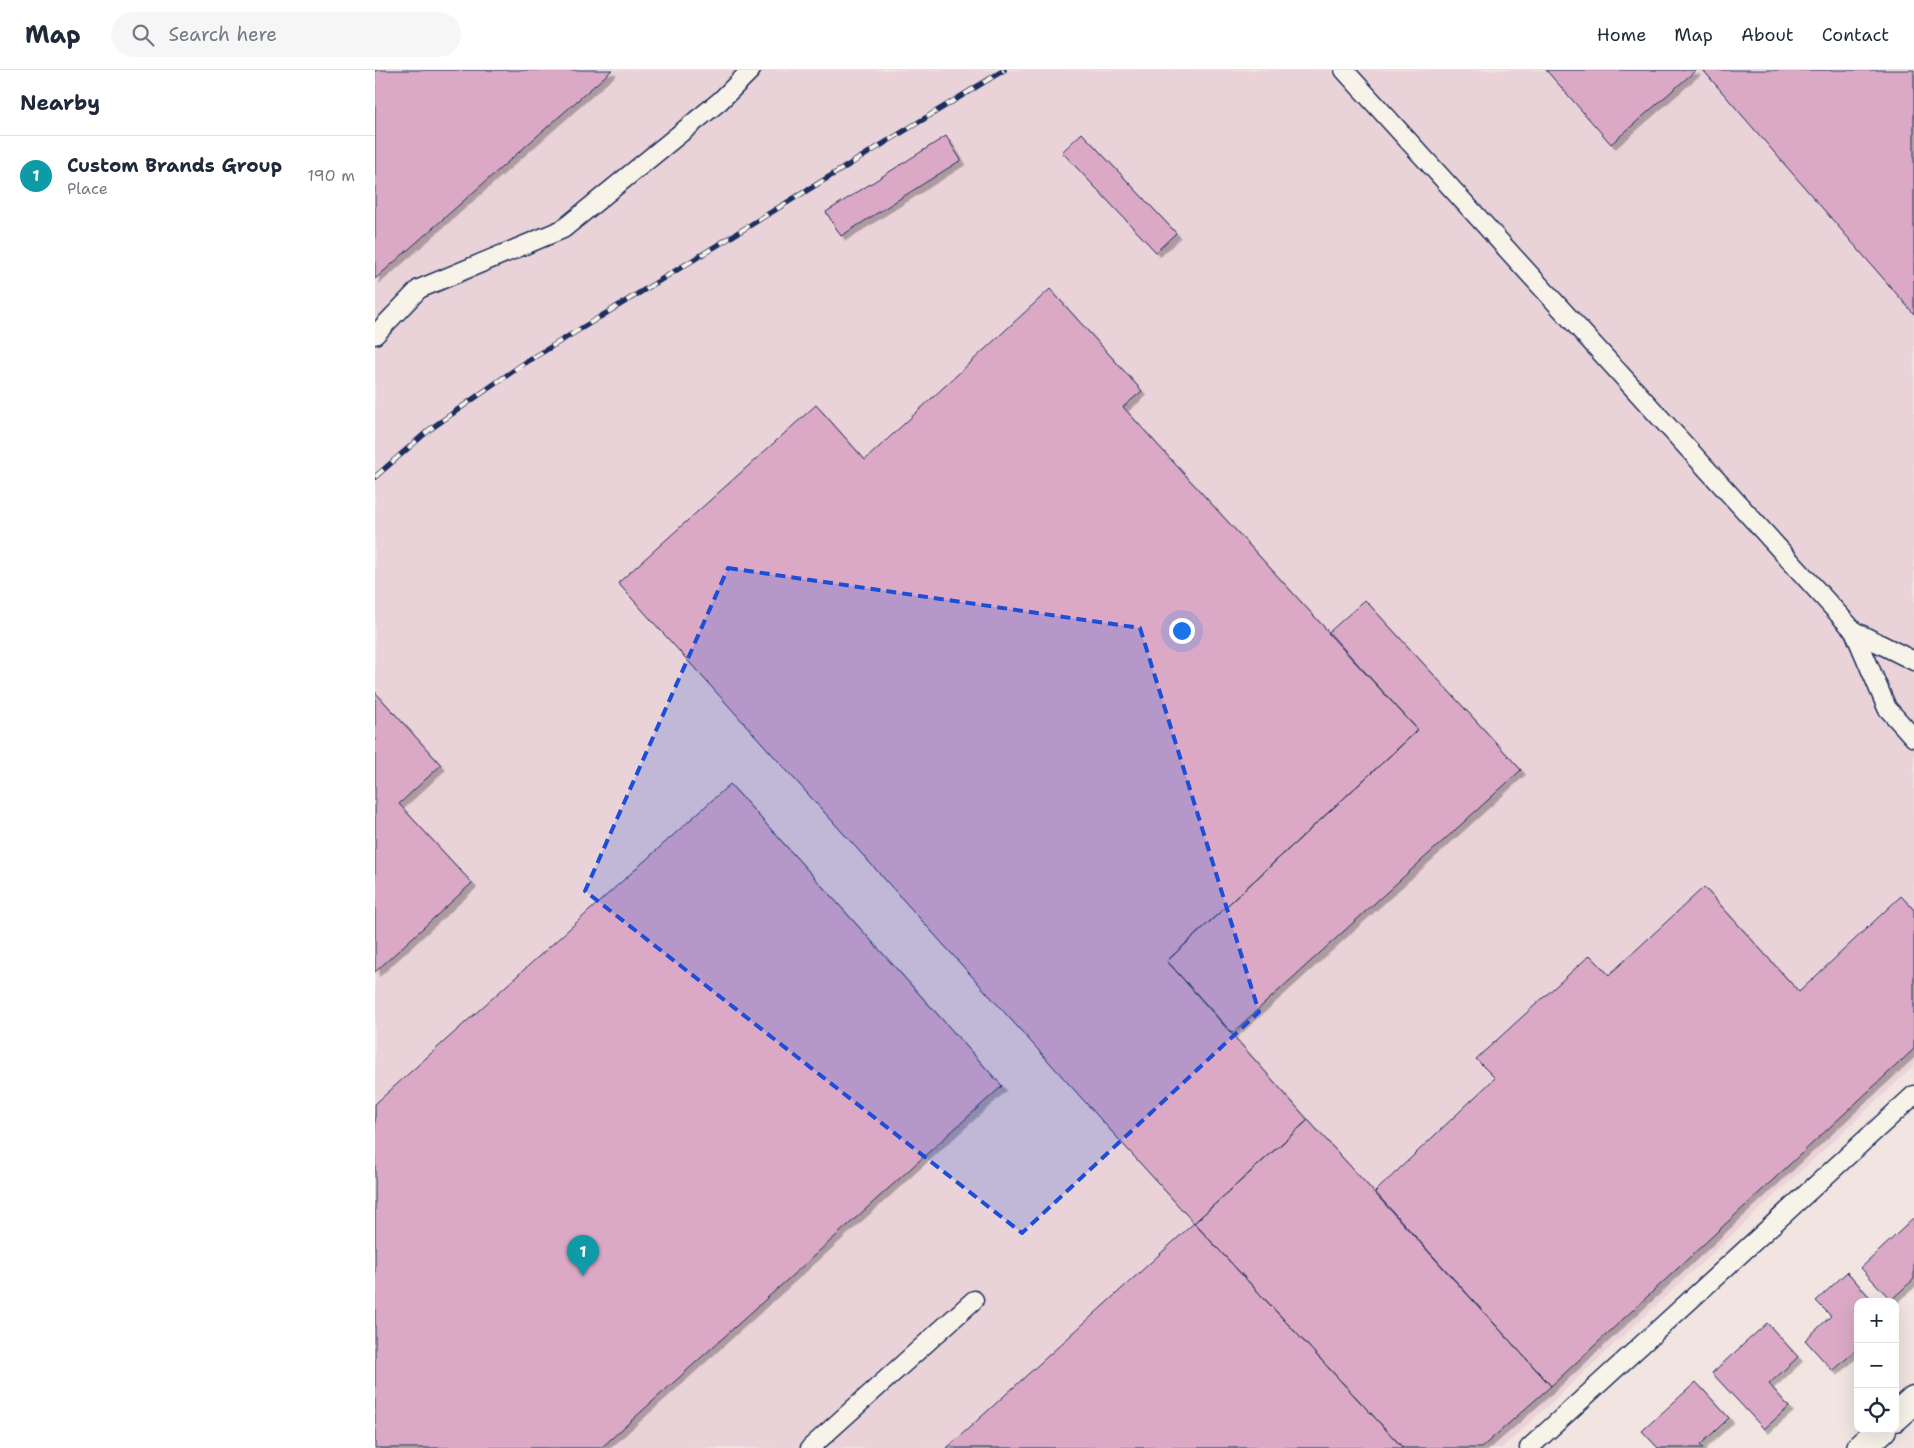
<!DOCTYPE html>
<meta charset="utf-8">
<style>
body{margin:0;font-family:"Shantell Sans",sans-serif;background:#f6f6f7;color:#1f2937}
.controls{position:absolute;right:15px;bottom:15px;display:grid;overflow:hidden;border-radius:10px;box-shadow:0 5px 20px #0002}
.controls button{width:45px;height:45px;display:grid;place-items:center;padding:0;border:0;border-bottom:1px solid #e0e1e3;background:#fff;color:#1f2937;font:25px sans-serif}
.you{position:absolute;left:806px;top:560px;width:18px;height:18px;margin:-12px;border:4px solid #fff;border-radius:50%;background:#1a73e8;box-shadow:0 0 0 8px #1a73e833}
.badge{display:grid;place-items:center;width:32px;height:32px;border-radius:50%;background:#0b8043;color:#fff;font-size:16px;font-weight:700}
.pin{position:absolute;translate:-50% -41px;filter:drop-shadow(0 1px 2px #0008)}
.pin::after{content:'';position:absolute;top:26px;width:18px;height:15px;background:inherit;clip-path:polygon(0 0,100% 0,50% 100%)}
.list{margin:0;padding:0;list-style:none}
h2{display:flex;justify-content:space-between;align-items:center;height:65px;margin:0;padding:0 20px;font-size:21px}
h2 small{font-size:16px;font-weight:400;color:#747a83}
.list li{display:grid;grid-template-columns:32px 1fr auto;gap:15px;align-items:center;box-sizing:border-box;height:80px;padding:0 20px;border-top:1px solid #e0e1e3}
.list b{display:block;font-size:19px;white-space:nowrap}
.list p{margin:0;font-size:16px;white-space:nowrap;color:#747a83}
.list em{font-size:16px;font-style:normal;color:#747a83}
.icon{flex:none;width:28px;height:28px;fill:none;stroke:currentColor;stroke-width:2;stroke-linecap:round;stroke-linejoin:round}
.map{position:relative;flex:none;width:1539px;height:1378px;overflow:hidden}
header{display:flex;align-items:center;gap:30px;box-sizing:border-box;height:70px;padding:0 25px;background:#fff;border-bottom:1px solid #e0e1e3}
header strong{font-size:24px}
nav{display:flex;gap:28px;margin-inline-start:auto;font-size:18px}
.search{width:350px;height:45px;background:#f6f6f7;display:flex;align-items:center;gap:12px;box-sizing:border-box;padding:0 18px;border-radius:28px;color:#747a83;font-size:19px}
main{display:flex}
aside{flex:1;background:#fff}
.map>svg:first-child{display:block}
</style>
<header>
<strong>Map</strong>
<div class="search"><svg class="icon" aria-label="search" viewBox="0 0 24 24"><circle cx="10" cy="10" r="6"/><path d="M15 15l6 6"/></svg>Search here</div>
<nav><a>Home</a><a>Map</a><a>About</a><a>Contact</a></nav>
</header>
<main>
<aside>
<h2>Nearby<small></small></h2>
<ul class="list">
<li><span class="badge" style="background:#0f9aa8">1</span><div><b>Custom Brands Group</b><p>Place</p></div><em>190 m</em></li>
</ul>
</aside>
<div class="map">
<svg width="1539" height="1378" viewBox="0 0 1539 1378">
<defs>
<filter id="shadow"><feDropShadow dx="4.5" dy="4.5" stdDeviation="0" flood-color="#0004"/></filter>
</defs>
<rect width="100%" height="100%" fill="#f1e4e1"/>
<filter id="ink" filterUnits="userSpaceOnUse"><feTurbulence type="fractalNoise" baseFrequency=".02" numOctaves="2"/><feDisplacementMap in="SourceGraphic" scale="10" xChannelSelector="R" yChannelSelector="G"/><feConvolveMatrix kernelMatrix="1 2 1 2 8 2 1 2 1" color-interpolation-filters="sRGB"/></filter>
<g filter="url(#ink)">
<path fill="#ead2d9" d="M 0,0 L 1539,0 L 1539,996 L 1127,1378 L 0,1378 Z"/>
<path fill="#dba9c6" stroke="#1b2f5e" filter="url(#shadow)" d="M 0,0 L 237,0 L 0,209 Z
M 1171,0 L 1321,0 L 1236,74 Z
M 1328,0 L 1539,0 L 1539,244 Z
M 707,63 L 801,163 L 781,182 L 687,82 Z
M 571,66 L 586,90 L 466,166 L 451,142 Z
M 675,219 L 767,321 L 748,337 L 1043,660 L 792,891 L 933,1050 L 819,1153 L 243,513 L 441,335 L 490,390 Z
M 990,530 L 1146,700 L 857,963 L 792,891 L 1043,660 L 953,563 Z
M 0,622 L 66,695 L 24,734 L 97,813 L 0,902 Z
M 355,714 L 627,1016 L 226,1378 L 0,1378 L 0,1034 Z
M 1329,817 L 1424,922 L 1526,826 L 1539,840 L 1539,979 L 1176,1316 L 1000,1122 L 1120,1008 L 1101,989 L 1215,885 L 1234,905 Z
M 933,1050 L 1176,1316 L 1106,1378 L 1028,1378 L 819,1153 Z
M 1539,1148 L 1539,1209 L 1516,1230 L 1486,1198 Z
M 819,1153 L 1028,1378 L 572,1378 Z
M 1472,1202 L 1499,1232 L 1483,1232 L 1483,1278 L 1458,1301 L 1430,1270 L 1456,1246 L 1441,1231 Z
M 1392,1253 L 1423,1287 L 1394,1314 L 1414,1337 L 1389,1359 L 1337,1303 Z
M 1321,1312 L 1354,1348 L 1325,1375 L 1328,1378 L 1283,1378 L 1267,1361 Z"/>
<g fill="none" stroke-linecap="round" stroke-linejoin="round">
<g stroke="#1b2f5e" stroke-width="21">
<path id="lane" d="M 969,0 L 1479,561
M 0,265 L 44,219 L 188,159 L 345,31 L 376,0
M 1539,591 L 1479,561 L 1512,638 L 1539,668
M 435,1378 L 599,1230
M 1154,1378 L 1539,1025"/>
</g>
<g stroke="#1b2f5e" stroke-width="31">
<path id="street" d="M 1520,1347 L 1539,1330
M 1486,1378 L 1507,1359"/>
</g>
<use href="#lane" stroke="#f7f3e8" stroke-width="18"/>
<use href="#street" stroke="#f7f3e8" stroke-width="28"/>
<g stroke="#1b2f5e" stroke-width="5.5">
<path id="rail" d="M 0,407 L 54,360 L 148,294 L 629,0"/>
</g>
<use href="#rail" stroke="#f7f3e8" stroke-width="4" stroke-dasharray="11" stroke-linecap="butt"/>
</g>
</g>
<path fill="#1d4ed8" fill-opacity="0.2" stroke="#1d4ed8" stroke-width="4" stroke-dasharray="10 6" stroke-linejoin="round" d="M 353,498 L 765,558 L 884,942 L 647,1163 L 210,821 Z"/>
</svg>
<div class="controls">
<button>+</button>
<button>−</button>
<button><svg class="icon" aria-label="locate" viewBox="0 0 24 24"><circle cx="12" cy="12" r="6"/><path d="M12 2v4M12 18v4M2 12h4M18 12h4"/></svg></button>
</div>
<div class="you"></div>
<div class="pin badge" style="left:208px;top:1206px;background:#0f9aa8">1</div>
</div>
</main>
